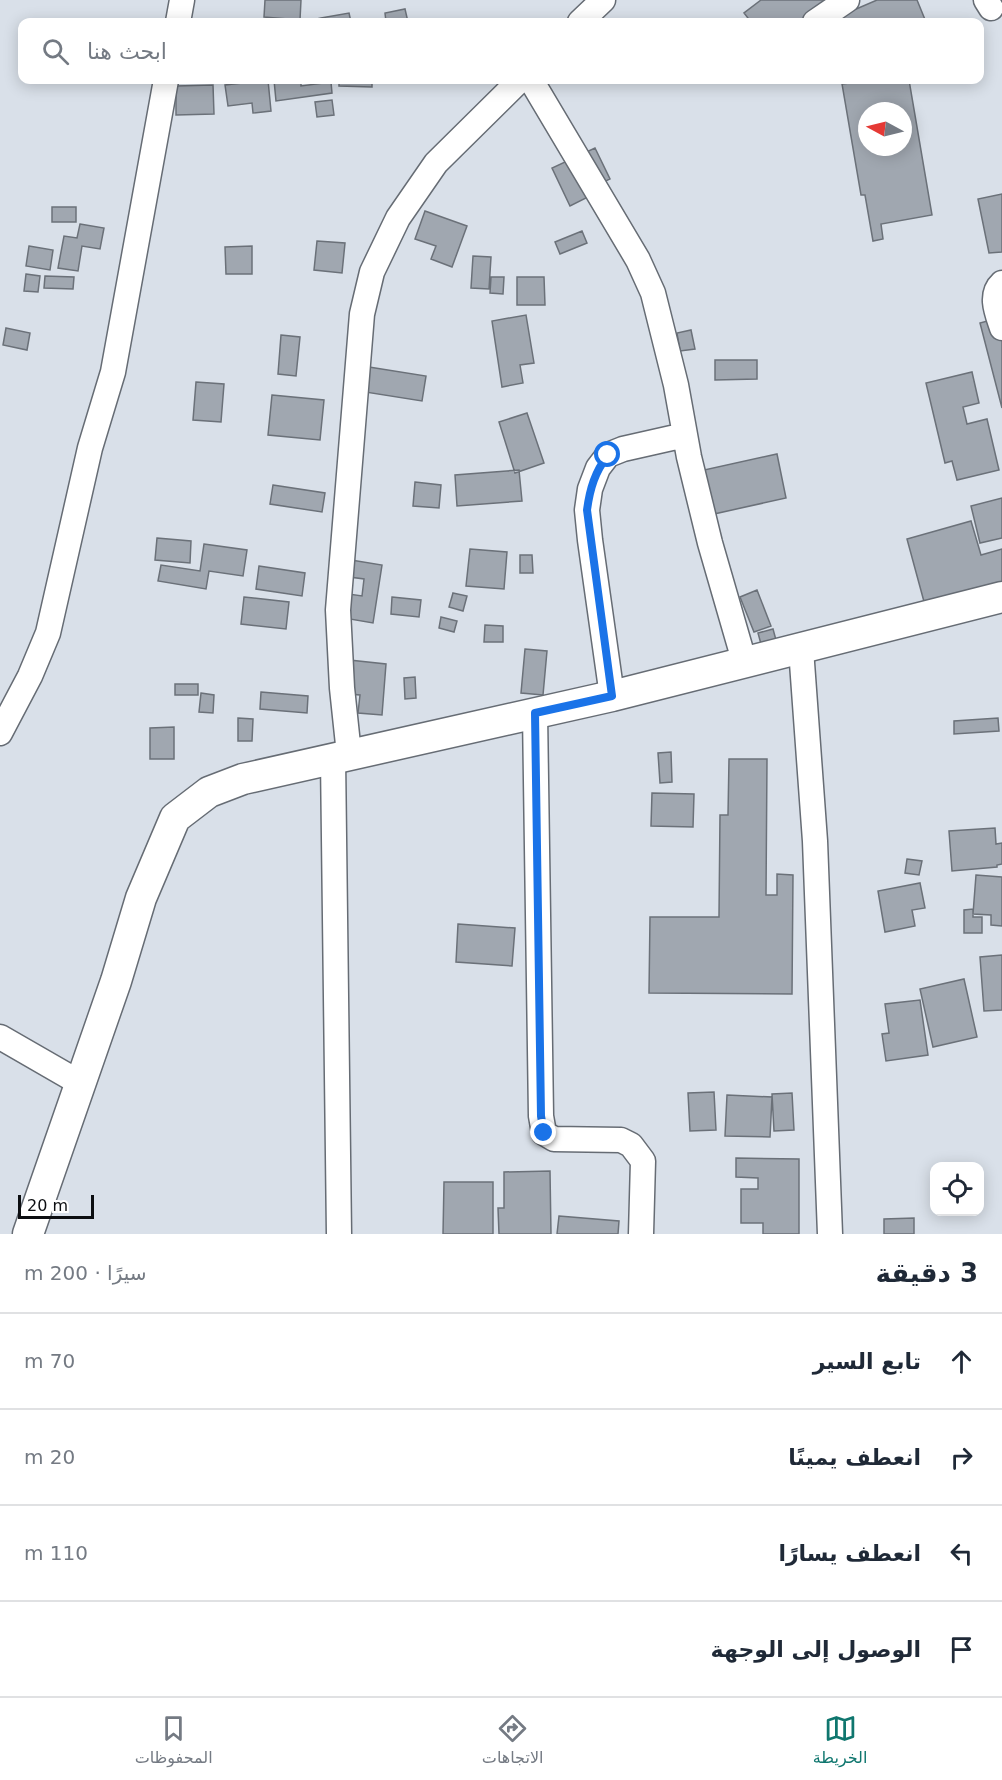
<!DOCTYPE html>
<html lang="ar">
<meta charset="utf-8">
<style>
body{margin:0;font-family:"DejaVu Sans","Noto Naskh Arabic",sans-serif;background:#f2f2f3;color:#1f2937;direction:rtl}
.controls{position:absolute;right:18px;bottom:18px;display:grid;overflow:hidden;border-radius:12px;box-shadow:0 3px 15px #0003}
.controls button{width:54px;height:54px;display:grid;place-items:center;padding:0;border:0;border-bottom:2px solid #e0e1e3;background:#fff;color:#1f2937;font:30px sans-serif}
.compass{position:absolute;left:858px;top:102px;width:54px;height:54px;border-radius:50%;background:#fff;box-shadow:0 3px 15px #0003;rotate:277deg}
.scale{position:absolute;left:18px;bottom:15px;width:76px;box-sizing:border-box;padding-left:6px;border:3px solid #0c0e11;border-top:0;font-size:16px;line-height:21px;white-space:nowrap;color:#0c0e11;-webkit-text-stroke:4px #fff;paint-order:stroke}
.stop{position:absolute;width:18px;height:18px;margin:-14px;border:4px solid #1a73e8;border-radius:50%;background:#fff}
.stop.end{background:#1a73e8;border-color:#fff;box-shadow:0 2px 6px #0008}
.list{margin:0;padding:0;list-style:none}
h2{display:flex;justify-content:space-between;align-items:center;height:78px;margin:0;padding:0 24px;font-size:26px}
h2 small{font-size:20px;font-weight:400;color:#747a83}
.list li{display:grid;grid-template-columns:39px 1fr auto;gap:18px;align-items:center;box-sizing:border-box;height:96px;padding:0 24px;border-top:2px solid #e0e1e3}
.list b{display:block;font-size:22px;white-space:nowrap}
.list em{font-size:20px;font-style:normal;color:#747a83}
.icon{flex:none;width:33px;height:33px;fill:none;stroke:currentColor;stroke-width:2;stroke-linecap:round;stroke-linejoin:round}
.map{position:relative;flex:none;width:1002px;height:1234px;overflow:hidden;direction:ltr}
.search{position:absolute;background:#fff;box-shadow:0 3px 15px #0003;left:18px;right:18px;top:18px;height:66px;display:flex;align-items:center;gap:15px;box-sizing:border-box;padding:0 21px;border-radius:12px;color:#747a83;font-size:22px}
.sheet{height:462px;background:#fff}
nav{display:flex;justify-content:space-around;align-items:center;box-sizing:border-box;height:84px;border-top:2px solid #e0e1e3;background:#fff;font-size:16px;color:#747a83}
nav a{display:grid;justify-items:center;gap:3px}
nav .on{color:#0f766e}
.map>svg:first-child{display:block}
</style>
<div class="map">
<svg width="1002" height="1234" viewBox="0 0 1002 1234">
<rect width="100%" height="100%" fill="#d9e0e9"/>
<path fill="#a0a7b0" stroke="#6b7179" stroke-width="1.5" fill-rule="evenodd" d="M 265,0 L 301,0 L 300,20 L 264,17 Z
M 761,0 L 831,0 L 803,22 L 751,22 L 744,13 Z
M 877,0 L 917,0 L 926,22 L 826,22 Z
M 405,9 L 408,22 L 386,22 L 385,13 Z
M 349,13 L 351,22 L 304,22 L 321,18 Z
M 268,80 L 271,111 L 253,113 L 252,103 L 228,106 L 225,85 Z
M 274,80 L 301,80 L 301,86 L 331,82 L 332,93 L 276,101 Z
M 339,80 L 372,80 L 372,87 L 339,86 Z
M 871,80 L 909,80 L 932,215 L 881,224 L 883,239 L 873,241 L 865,195 L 861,195 L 842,84 ZM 867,111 L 903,111 L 903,147 L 867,147 Z
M 213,85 L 214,114 L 176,115 L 176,86 Z
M 332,100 L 334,115 L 317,117 L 315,102 Z
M 595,148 L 610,179 L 587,190 L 590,196 L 570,206 L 552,168 Z
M 1002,194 L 1002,252 L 989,253 L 978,199 Z
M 52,207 L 76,207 L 76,222 L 52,222 Z
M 425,211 L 467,226 L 452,267 L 431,259 L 436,246 L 415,239 Z
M 80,224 L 104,228 L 100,249 L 82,246 L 78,271 L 58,268 L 64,236 L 77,238 Z
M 582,231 L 587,243 L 560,254 L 555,242 Z
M 317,241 L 345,243 L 342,273 L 314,270 Z
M 29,246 L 53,250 L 50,270 L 26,266 Z
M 252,246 L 252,274 L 226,274 L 225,247 Z
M 473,256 L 491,257 L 489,289 L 471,288 Z
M 26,274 L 40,276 L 38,292 L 24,291 Z
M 45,276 L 74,277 L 73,289 L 44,288 Z
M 491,277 L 504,277 L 503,294 L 490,293 Z
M 517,277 L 544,277 L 545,305 L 517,305 Z
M 526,315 L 534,363 L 520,365 L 523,383 L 502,387 L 492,321 Z
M 1002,317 L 1002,408 L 980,323 Z
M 6,328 L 30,333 L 27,350 L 3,345 Z
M 691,330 L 695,349 L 680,351 L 677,333 Z
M 281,335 L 300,337 L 296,376 L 278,374 Z
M 715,360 L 757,360 L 757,379 L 715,380 Z
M 369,367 L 426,376 L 422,401 L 365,392 Z
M 972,372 L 979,403 L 963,407 L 967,424 L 987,419 L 999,470 L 957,480 L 952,461 L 945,463 L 926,383 Z
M 196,382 L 224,384 L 221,422 L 193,420 Z
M 272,395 L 324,400 L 320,440 L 268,435 Z
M 527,413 L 544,463 L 515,473 L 499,422 Z
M 777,454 L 786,498 L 705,516 L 695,472 Z
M 519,470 L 522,501 L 457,506 L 455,475 Z
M 415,482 L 441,485 L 439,508 L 413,506 Z
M 273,485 L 325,493 L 322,512 L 270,504 Z
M 1002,498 L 1002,538 L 980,543 L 971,506 Z
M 971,521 L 981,555 L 1002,549 L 1002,587 L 926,609 L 907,539 Z
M 157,538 L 191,541 L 190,563 L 155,560 Z
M 204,544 L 247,550 L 243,576 L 209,571 L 206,589 L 158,581 L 161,565 L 200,571 Z
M 470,549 L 507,552 L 504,589 L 466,586 Z
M 520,555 L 532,555 L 533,573 L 520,573 Z
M 345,559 L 382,565 L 373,623 L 338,617 L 342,593 L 362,596 L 364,579 L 342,576 Z
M 259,566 L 305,573 L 302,596 L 256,589 Z
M 757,590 L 771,626 L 754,632 L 740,597 Z
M 453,593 L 467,596 L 463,611 L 449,607 Z
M 244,597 L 289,602 L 286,629 L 241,624 Z
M 392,597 L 421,600 L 419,617 L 391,614 Z
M 441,617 L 457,621 L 454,632 L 439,628 Z
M 485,625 L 503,626 L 503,642 L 484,642 Z
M 773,629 L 776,640 L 761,644 L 758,633 Z
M 525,649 L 547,651 L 543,695 L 521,693 Z
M 340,659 L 386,664 L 382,715 L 358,713 L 360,695 L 337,693 Z
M 415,677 L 416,698 L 405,699 L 404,678 Z
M 175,684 L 198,684 L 198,695 L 175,695 Z
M 261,692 L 308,696 L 307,713 L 260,709 Z
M 201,693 L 214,695 L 213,713 L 199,712 Z
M 238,718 L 253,719 L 252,741 L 238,741 Z
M 998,718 L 999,731 L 954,734 L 954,721 Z
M 174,727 L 174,759 L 150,759 L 150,728 Z
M 671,752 L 672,782 L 660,783 L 658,753 Z
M 729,759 L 767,759 L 766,895 L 777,895 L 777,874 L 793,875 L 792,994 L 649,993 L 650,917 L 719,917 L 720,815 L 728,815 Z
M 652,793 L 694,794 L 693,827 L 651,826 Z
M 995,828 L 996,844 L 1002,843 L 1002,864 L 997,865 L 997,867 L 952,871 L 949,831 Z
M 907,859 L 922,861 L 919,875 L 905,873 Z
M 976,875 L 1002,877 L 1002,926 L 991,925 L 991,915 L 973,914 Z
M 920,883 L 925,908 L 912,910 L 915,926 L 885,932 L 878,891 Z
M 973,909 L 973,917 L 982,917 L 982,933 L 964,933 L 964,910 Z
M 458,924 L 515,928 L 512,966 L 456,962 Z
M 1002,955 L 1002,1010 L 984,1011 L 980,957 Z
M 964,979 L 977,1037 L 933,1047 L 920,989 Z
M 920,1000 L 928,1055 L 886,1061 L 882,1034 L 889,1033 L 885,1004 Z
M 714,1092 L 716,1130 L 690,1131 L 688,1093 Z
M 792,1093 L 794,1130 L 774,1131 L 772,1094 Z
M 727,1095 L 772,1097 L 770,1137 L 725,1136 Z
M 736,1158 L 799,1159 L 799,1234 L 763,1234 L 763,1223 L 741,1223 L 741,1189 L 758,1189 L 758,1178 L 736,1177 Z
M 550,1171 L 551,1234 L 499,1234 L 498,1208 L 504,1208 L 504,1172 Z
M 444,1182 L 493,1182 L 493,1234 L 443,1234 Z
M 559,1216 L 619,1221 L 618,1234 L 557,1234 Z
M 914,1218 L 914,1234 L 884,1234 L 884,1219 Z"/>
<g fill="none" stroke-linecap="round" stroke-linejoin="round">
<g stroke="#666c74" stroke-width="27">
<path id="minor" d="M 986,0 L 991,8
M 178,22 L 182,0
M 580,22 L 603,0
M 815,22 L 847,0
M 531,80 L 638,260 L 653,293 L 676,385 L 689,457 L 710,543 L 745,664
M 1002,283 C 989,295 997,313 1002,328
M 801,649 L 815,841 L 830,1234
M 612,696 L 590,540 L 587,510 L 590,489 L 598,468 L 608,455 L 623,449 L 685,435
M 535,713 L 541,1116 L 544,1133 L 554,1139 L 621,1140 L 631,1145 L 643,1161 L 641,1234
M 0,733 L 30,676 L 48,633 L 90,448 L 113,372 L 166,80
M 349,754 L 342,688 L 338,610 L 362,314 L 372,272 L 398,218 L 436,163 L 520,80
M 333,758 L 339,1234
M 0,1037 L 80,1083"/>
</g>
<g stroke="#666c74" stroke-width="33">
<path id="tertiary" d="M 28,1234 L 116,981 L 141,898 L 175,818 L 209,792 L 243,779 L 612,696 L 1002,597"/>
</g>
<use href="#minor" stroke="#fff" stroke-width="24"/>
<use href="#tertiary" stroke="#fff" stroke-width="30"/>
</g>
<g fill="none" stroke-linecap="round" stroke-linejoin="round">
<path stroke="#1a73e8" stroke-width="8" d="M 544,1133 L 541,1116 L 535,713 L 612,696 L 587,510 C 590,488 595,472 608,455"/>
</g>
</svg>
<div class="controls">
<button><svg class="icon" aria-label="locate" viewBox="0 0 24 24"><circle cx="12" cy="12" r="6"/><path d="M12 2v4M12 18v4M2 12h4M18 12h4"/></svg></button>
</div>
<svg class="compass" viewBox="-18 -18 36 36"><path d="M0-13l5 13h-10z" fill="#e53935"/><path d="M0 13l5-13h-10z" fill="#747a83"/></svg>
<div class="scale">20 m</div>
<div class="stop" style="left:608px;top:455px"></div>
<div class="stop end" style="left:544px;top:1133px"></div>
<div class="search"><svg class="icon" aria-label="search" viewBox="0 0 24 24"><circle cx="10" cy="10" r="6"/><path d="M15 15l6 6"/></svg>ابحث هنا</div>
</div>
<section class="sheet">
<h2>3 دقيقة<small>سيرًا · 200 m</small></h2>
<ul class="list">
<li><svg class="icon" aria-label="ahead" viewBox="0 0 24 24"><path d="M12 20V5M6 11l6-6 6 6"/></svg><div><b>تابع السير</b></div><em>70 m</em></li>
<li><svg class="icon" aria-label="right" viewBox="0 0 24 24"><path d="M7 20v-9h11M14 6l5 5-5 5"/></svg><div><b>انعطف يمينًا</b></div><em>20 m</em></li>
<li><svg class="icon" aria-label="left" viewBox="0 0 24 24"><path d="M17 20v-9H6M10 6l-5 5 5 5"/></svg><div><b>انعطف يسارًا</b></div><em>110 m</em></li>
<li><svg class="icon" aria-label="arrive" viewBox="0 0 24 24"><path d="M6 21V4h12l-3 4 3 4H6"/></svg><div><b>الوصول إلى الوجهة</b></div></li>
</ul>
</section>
<nav>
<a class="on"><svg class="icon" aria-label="map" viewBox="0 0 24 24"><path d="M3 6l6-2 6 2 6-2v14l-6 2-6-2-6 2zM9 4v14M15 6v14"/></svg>الخريطة</a>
<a><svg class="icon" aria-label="directions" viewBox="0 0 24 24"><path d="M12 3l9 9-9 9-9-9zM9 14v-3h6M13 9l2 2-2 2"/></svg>الاتجاهات</a>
<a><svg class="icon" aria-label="saved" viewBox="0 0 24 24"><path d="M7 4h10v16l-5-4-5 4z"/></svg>المحفوظات</a>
</nav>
